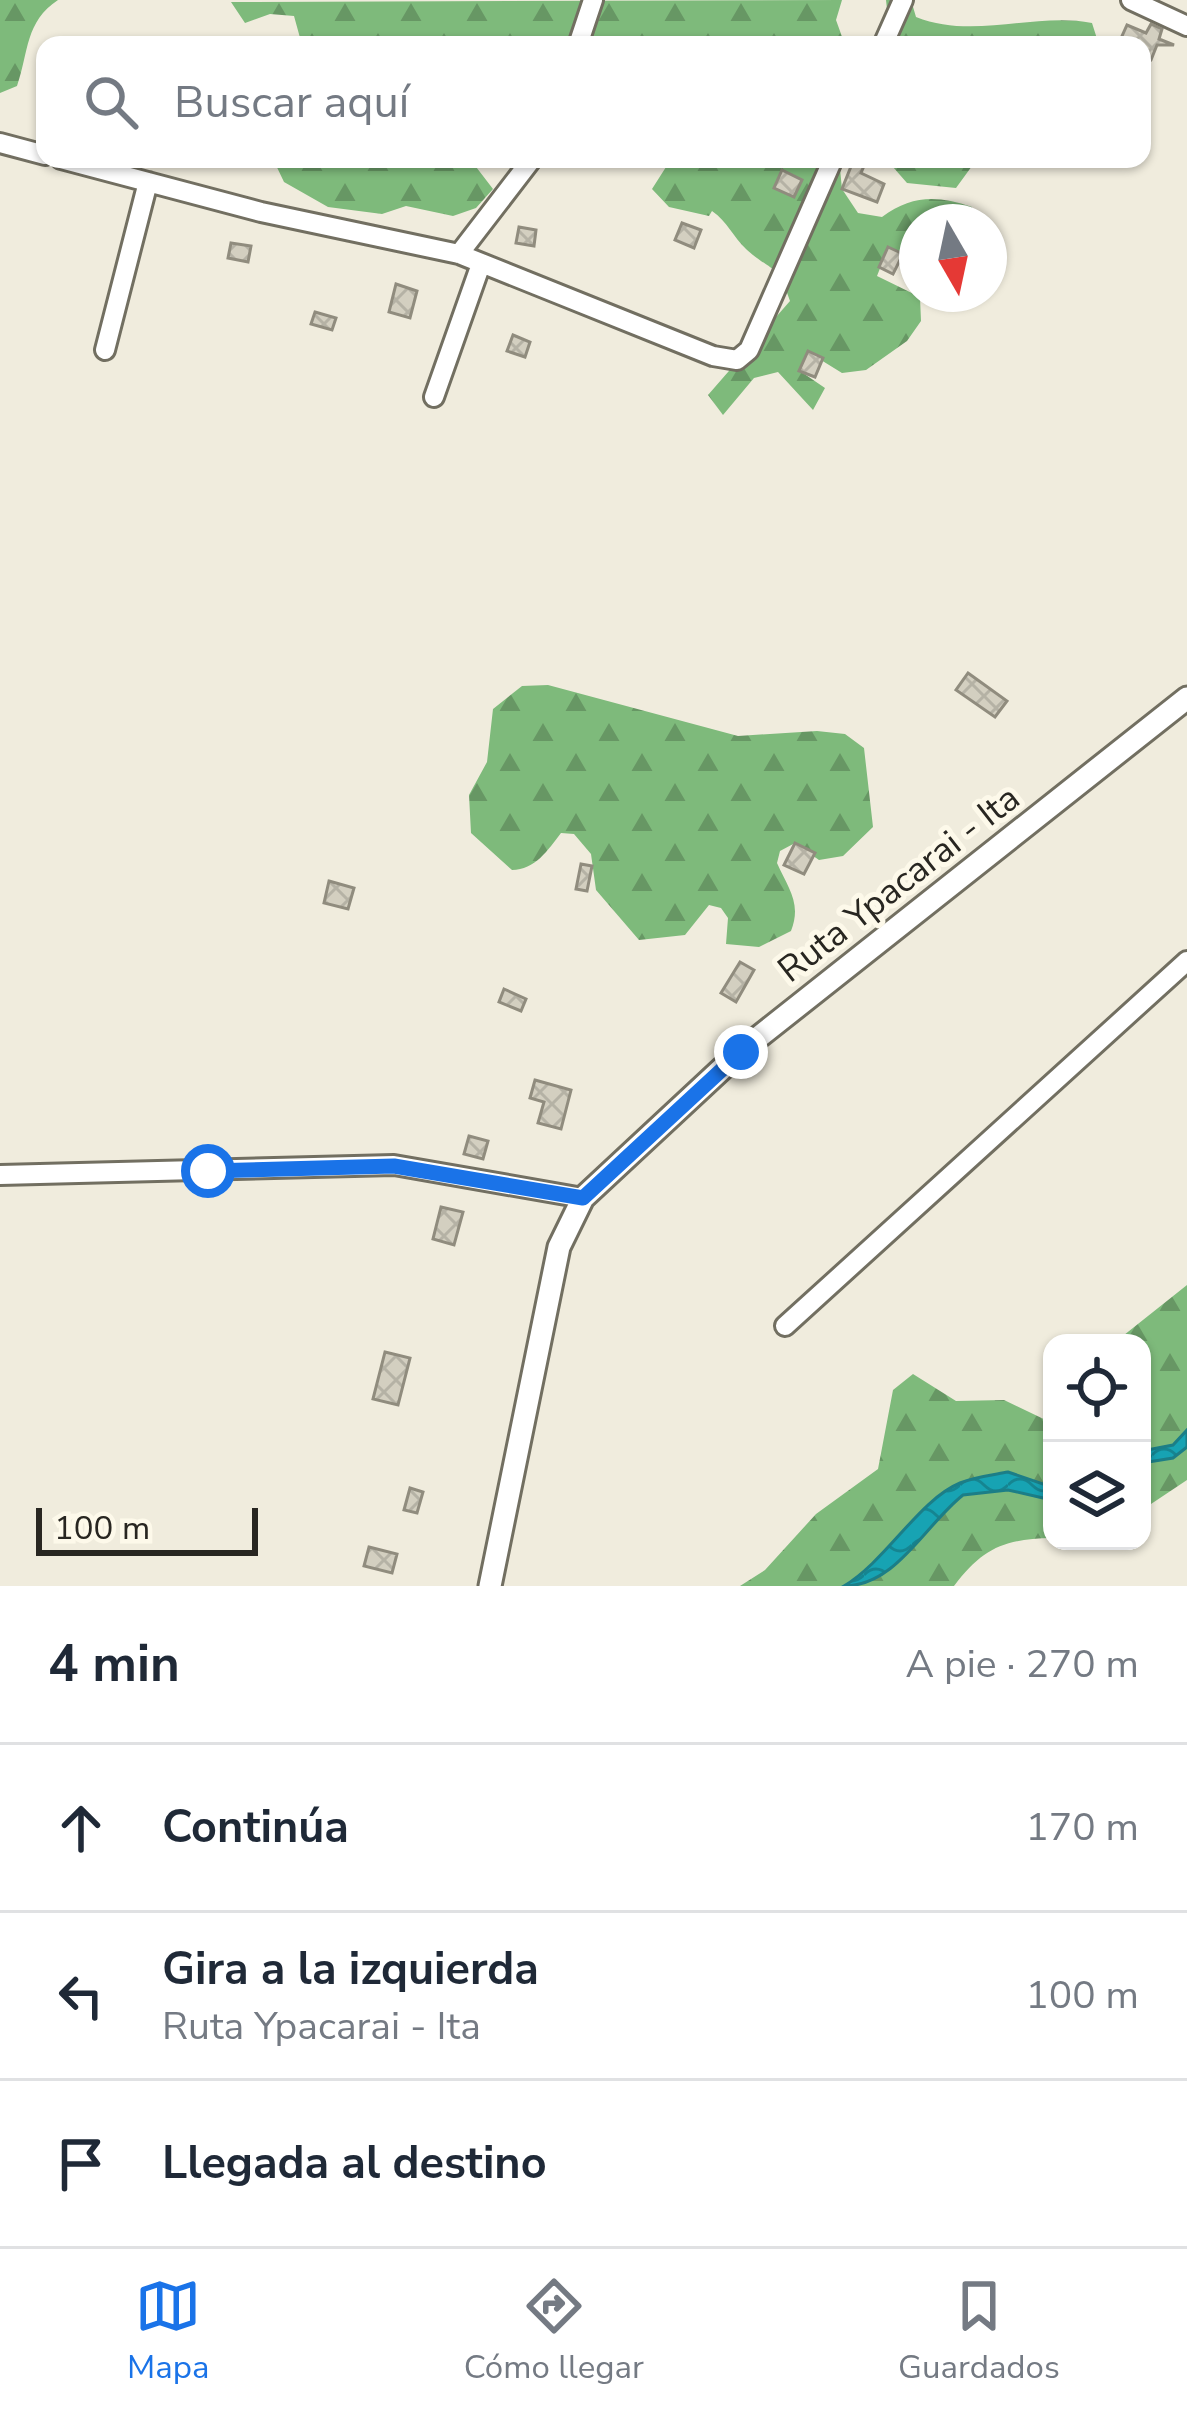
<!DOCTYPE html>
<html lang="es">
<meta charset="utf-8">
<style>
body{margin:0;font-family:"Nunito Sans",sans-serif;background:#f2f2f3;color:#1f2937}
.controls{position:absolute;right:36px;bottom:36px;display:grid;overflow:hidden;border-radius:24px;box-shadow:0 3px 9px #0004}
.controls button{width:108px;height:108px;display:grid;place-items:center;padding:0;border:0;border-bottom:3px solid #e0e1e3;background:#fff;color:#1f2937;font:60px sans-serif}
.compass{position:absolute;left:899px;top:204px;width:108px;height:108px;border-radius:50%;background:#fff;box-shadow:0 3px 9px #0004;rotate:171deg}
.scale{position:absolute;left:36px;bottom:30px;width:222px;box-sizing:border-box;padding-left:12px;border:6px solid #282621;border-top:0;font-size:33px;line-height:42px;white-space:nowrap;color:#282621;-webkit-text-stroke:9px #fdf9ea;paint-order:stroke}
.stop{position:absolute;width:36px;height:36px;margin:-27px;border:9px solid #1a73e8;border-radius:50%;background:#fff}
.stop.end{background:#1a73e8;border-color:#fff;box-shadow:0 3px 12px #0008}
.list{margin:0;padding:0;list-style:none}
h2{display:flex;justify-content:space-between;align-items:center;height:156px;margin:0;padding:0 48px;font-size:51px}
h2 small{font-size:39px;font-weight:400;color:#747a83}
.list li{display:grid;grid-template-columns:78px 1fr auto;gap:36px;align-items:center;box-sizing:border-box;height:168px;padding:0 48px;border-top:3px solid #e0e1e3}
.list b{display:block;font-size:45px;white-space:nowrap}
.list p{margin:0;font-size:39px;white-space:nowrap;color:#747a83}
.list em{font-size:39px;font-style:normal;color:#747a83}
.icon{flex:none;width:66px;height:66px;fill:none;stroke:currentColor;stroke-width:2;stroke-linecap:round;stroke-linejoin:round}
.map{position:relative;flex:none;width:1187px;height:1586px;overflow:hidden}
.search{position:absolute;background:#fff;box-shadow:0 3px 9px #0004;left:36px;right:36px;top:36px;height:132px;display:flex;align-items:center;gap:30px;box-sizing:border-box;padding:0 42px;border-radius:24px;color:#747a83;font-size:45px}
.sheet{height:660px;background:#fff}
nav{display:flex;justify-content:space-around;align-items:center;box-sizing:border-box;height:168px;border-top:3px solid #e0e1e3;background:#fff;font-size:33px;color:#747a83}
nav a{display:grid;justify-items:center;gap:6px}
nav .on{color:#1a73e8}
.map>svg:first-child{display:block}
</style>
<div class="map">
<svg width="1187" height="1586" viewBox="0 0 1187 1586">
<defs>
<pattern id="forest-firs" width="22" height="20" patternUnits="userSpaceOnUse" patternTransform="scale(3)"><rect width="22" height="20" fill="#7eba7b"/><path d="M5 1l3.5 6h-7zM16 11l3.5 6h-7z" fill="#679764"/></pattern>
<pattern id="water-waves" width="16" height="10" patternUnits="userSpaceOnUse" patternTransform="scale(3)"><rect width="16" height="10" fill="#17a3b3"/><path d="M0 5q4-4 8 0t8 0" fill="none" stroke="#158591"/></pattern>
<pattern id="building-cross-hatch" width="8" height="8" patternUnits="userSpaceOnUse" patternTransform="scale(3)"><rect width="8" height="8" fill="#d3cfc0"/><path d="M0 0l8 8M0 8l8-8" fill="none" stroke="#b5b2a5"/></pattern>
</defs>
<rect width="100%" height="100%" fill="#f0ecdd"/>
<path fill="url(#forest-firs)" d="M 0,0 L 58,0 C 25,22 29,51 17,86 L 0,93 Z
M 842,0 L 836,20 L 845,45 L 302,45 L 294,16 L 270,14 L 245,23 L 231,2 Z
M 886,0 L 911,0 L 916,17 C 973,40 1034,12 1092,23 L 1099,45 L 891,45 Z
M 273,159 L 470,159 L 493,189 L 476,208 L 453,216 L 406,206 L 382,214 L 328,207 L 284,182 Z
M 681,159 L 839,159 L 842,189 L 858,213 L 882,217 C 912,195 937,195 972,207 L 970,222 L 917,222 L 917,284 L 903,254 L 888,248 L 877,276 L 920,297 L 921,321 L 907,341 L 866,370 L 842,373 L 808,352 L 800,371 L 825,388 L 813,410 L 778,372 L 754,378 L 723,415 L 708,395 L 790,301 C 777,262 771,272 746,249 C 733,237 728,222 712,211 L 709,216 L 669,207 L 652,189 L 666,167 Z
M 886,159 L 988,159 L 972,166 L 956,188 L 907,183 Z
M 548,685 L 738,736 L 817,731 L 845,734 L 864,748 L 873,827 L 843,856 L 819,860 L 795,843 L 780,851 L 777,863 C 788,888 802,903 791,931 L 759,947 L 726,944 L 728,918 L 721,908 L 709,905 L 685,935 L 639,940 L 596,890 L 591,854 L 574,834 L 561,833 C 548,850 535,870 512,870 L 471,833 L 469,795 L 487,762 L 493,709 L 522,686 Z
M 1187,1285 L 1187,1480 L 1142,1510 L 1142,1343 L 1114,1343 Z
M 913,1374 L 956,1401 L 1004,1400 L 1052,1423 L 1052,1538 C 1004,1539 983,1548 954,1586 L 740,1586 L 765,1570 L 816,1514 L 878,1469 L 893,1390 Z"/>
<path fill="url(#water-waves)" stroke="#1c7e87" stroke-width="3" d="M 1187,1430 L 1187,1447 L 1173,1458 L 1142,1463 L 1142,1451 L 1173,1445 Z
M 1008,1472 L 1052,1487 L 1052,1500 L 1008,1490 L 963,1495 C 924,1526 896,1586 844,1586 C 886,1561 919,1500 960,1483 C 974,1477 992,1475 1008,1472 Z"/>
<path fill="url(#building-cross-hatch)" stroke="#908c7e" stroke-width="3" d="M 1151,24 L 1162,29 L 1159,39 L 1174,45 L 1157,45 L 1151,60 L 1142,57 L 1142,45 L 1118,45 L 1127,25 L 1146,33 Z
M 854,159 L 867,159 L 861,173 L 884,184 L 877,202 L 842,189 Z
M 782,170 L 802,180 L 794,197 L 774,188 Z
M 682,223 L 701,230 L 694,248 L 675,240 Z
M 519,227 L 536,230 L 534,246 L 516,243 Z
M 231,243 L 251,246 L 248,262 L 228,258 Z
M 888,247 L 903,254 L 893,274 L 879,267 Z
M 396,284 L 417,291 L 410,318 L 389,312 Z
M 315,312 L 336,318 L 332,330 L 311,324 Z
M 513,335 L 530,342 L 525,357 L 507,351 Z
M 808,351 L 823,358 L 815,377 L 799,371 Z
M 968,673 L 1007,701 L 995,717 L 956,690 Z
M 795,843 L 815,853 L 804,874 L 784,865 Z
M 581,864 L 592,866 L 587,891 L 576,889 Z
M 329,881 L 354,888 L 348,909 L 324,903 Z
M 740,962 L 754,970 L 736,1002 L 721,993 Z
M 504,989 L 526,999 L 521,1011 L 499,1002 Z
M 535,1080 L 571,1090 L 561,1129 L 538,1123 L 544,1102 L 530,1098 Z
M 469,1136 L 488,1141 L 483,1159 L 464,1154 Z
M 441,1207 L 463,1212 L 454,1245 L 433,1239 Z
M 385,1352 L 410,1358 L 398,1405 L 373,1399 Z
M 410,1488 L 423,1492 L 417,1513 L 404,1510 Z
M 369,1547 L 397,1554 L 392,1573 L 364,1566 Z"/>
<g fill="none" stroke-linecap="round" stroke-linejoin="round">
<g stroke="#726f61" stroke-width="24">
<path id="minor" d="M 1131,0 L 1187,26
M 578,45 L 593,0
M 883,45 L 903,0
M 0,143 L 45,155
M 61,159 L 261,212 L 459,254 L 713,356 L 737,360 L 749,350 L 833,159
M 459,254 L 532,159
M 105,350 L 148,182
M 434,397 L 481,264
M 0,1175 L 394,1165 L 583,1198
M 785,1326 L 1187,961"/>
</g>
<g stroke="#726f61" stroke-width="27">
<path id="tertiary" d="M 490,1586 L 559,1247 L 583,1198 L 741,1051 L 1187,698"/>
</g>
<use href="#minor" stroke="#fff" stroke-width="18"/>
<use href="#tertiary" stroke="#fff" stroke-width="21"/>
</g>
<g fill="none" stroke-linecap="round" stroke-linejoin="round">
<path stroke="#1a73e8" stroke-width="15" d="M 208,1171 L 394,1166 L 583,1198 L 741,1052"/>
</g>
<g text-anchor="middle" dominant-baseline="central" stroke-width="10" stroke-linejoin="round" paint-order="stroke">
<g font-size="36" fill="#282621" stroke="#fdf9ea">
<text transform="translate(899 884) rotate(-38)">Ruta Ypacarai - Ita</text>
</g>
</g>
</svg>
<div class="controls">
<button><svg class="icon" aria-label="locate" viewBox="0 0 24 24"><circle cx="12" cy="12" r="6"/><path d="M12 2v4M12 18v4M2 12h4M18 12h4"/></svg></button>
<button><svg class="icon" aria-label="layers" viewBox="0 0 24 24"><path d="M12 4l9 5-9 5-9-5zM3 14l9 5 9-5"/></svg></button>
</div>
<svg class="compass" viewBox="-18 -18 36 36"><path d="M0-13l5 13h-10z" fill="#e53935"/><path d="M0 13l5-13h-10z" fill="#747a83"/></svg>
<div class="scale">100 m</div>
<div class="stop" style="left:208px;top:1171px"></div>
<div class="stop end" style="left:741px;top:1052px"></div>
<div class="search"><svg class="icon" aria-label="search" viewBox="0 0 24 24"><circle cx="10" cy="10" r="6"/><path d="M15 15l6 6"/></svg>Buscar aquí</div>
</div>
<section class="sheet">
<h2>4 min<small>A pie · 270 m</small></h2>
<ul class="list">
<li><svg class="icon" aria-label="ahead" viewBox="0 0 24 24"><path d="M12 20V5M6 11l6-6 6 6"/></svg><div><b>Continúa</b></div><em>170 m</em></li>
<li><svg class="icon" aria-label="left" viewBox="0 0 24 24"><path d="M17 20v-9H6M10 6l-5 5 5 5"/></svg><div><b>Gira a la izquierda</b><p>Ruta Ypacarai - Ita</p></div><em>100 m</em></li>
<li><svg class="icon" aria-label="arrive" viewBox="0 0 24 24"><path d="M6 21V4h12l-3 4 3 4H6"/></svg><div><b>Llegada al destino</b></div></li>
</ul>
</section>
<nav>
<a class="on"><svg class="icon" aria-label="map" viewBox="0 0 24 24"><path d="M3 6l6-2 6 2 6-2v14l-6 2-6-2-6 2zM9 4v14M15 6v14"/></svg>Mapa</a>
<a><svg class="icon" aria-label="directions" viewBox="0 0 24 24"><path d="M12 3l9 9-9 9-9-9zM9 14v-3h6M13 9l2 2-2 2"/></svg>Cómo llegar</a>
<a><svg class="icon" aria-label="saved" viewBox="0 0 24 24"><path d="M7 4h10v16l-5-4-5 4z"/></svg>Guardados</a>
</nav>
